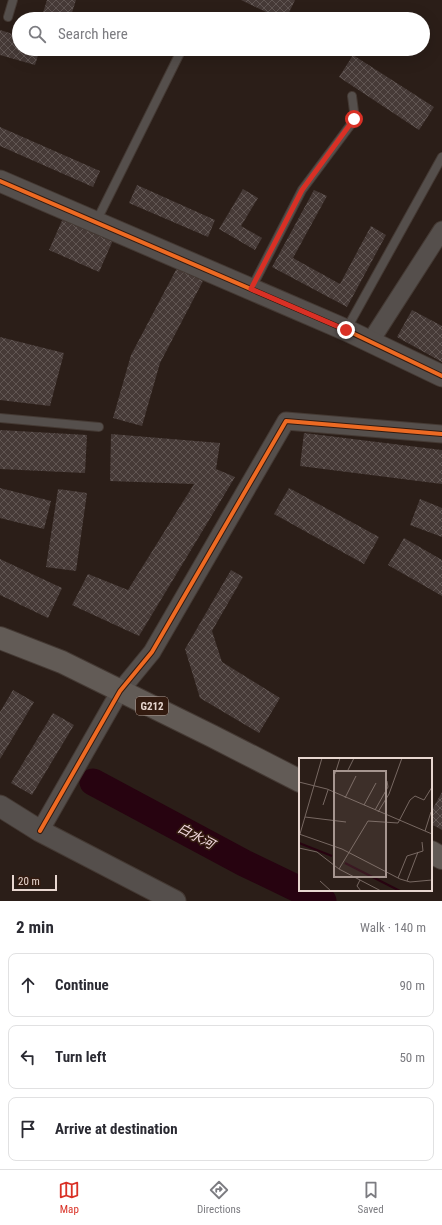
<!DOCTYPE html>
<meta charset="utf-8">
<style>
body{margin:0;font-family:"Roboto Condensed","Noto Sans SC",sans-serif;background:#f7f7f7;color:#2b2b33}
.scale{position:absolute;left:12px;bottom:10px;width:45px;box-sizing:border-box;padding-left:4px;border:2px solid #e8d7d0;border-top:0;font-size:11px;line-height:14px;white-space:nowrap;color:#e8d7d0;-webkit-text-stroke:3px #331b10;paint-order:stroke}
.stop{position:absolute;width:12px;height:12px;margin:-9px;border:3px solid #d93025;border-radius:50%;background:#fff}
.stop.end{background:#d93025;border-color:#fff;box-shadow:0 1px 4px #0008}
.list{margin:0;padding:0;list-style:none}
h2{display:flex;justify-content:space-between;align-items:center;height:52px;margin:0;padding:0 16px;font-size:17px}
h2 small{font-size:13px;font-weight:400;color:#7c7c81}
.list li{display:grid;grid-template-columns:26px 1fr auto;gap:12px;align-items:center;box-sizing:border-box;height:64px;margin:0 8px 8px;padding:0 8px;border:1px solid #e1e1e2;border-radius:8px}
.list b{display:block;font-size:15px;white-space:nowrap}
.list em{font-size:13px;font-style:normal;color:#7c7c81}
.icon{flex:none;width:22px;height:22px;fill:none;stroke:currentColor;stroke-width:2;stroke-linecap:round;stroke-linejoin:round}
.map{position:relative;flex:none;width:442px;height:901px;overflow:hidden}
.search{position:absolute;background:#fff;box-shadow:0 4px 16px #0002;left:12px;right:12px;top:12px;height:44px;display:flex;align-items:center;gap:10px;box-sizing:border-box;padding:0 14px;border-radius:22px;color:#7c7c81;font-size:15px}
.sheet{height:268px;background:#fff}
nav{display:flex;justify-content:space-around;align-items:center;box-sizing:border-box;height:56px;border-top:1px solid #e1e1e2;background:#fff;font-size:11px;color:#7c7c81}
nav a{display:grid;justify-items:center;gap:2px}
nav .on{color:#d93025}
.map>svg:first-child{display:block}
</style>
<div class="map">
<svg width="442" height="901" viewBox="0 0 442 901">
<defs>
<pattern id="building-cross-hatch" width="8" height="8" patternUnits="userSpaceOnUse"><rect width="8" height="8" fill="#463a37"/><path d="M0 0l8 8M0 8l8-8" fill="none" stroke="#615653"/></pattern>
</defs>
<rect width="100%" height="100%" fill="#2b1e18"/>
<g fill="none" stroke-linecap="round" stroke-linejoin="round">
<path stroke="#270310" stroke-width="27" d="M 93,782 L 244,863 L 300,890
M 300,890 L 323,901"/>
</g>
<path fill="url(#building-cross-hatch)" d="M 47,0 L 76,0 L 70,19 L 41,19 Z
M 241,0 L 295,0 L 286,19 L 281,19 Z
M 0,30 L 19,36 L 19,49 L 40,49 L 35,65 L 0,55 Z
M 353,55 L 434,107 L 419,130 L 339,77 Z
M 0,127 L 100,171 L 93,187 L 0,146 Z
M 137,185 L 215,220 L 208,237 L 129,203 Z
M 243,189 L 258,198 L 241,226 L 262,238 L 255,250 L 219,229 Z
M 314,190 L 327,196 L 293,258 L 340,284 L 371,226 L 386,235 L 347,307 L 272,267 Z
M 64,216 L 114,238 L 99,272 L 49,250 Z
M 177,268 L 203,281 L 160,363 L 142,426 L 113,418 L 131,355 Z
M 412,310 L 442,326 L 442,362 L 397,337 Z
M 0,337 L 64,353 L 50,406 L 0,400 Z
M 0,430 L 87,435 L 85,473 L 0,469 Z
M 304,433 L 442,450 L 442,484 L 300,466 Z
M 111,434 L 220,443 L 216,469 L 235,477 L 139,636 L 72,605 L 88,574 L 128,590 L 194,484 L 110,481 Z
M 0,488 L 51,501 L 44,529 L 0,518 Z
M 289,488 L 379,537 L 364,564 L 274,514 Z
M 58,489 L 87,493 L 76,571 L 46,567 Z
M 420,499 L 442,508 L 442,537 L 410,525 Z
M 404,538 L 442,560 L 442,596 L 388,565 Z
M 0,559 L 62,588 L 48,618 L 0,595 Z
M 231,570 L 243,577 L 212,631 L 222,662 L 280,698 L 259,733 L 200,698 L 185,649 Z
M 13,690 L 34,702 L 0,759 L 0,712 Z
M 53,713 L 74,725 L 32,795 L 11,783 Z
M 442,792 L 442,830 L 431,824 L 431,812 Z"/>
<g fill="none" stroke-linecap="round" stroke-linejoin="round">
<g stroke="#443933" stroke-width="10">
<path id="service" d="M 8,17 L 13,0
M 96,222 L 182,49
M 251,289 L 302,190 L 355,119 L 352,96
M 346,330 L 442,157
M 0,418 L 99,427"/>
</g>
<g stroke="#443933" stroke-width="19">
<path id="minor" d="M 370,342 L 442,230
M 40,831 L 120,691 L 152,652 L 286,421 L 442,434"/>
</g>
<g stroke="#443933" stroke-width="23">
<path id="tertiary" d="M 0,181 L 346,330 L 442,376
M 0,806 L 40,831 L 175,901"/>
</g>
<g stroke="#443933" stroke-width="24">
<path id="trunk" d="M 0,638 L 62,662 L 212,736 L 300,781
M 431,852 L 442,858"/>
</g>
<use href="#service" stroke="#554f4c" stroke-width="8"/>
<use href="#minor" stroke="#554f4c" stroke-width="17"/>
<use href="#tertiary" stroke="#554f4c" stroke-width="21"/>
<use href="#trunk" stroke="#625b56" stroke-width="22"/>
<g stroke="#331b10" stroke-width="6">
<path id="cycleway" d="M 0,181 L 346,330 L 442,376
M 40,831 L 120,691 L 152,652 L 286,421 L 442,434"/>
</g>
<use href="#cycleway" stroke="#ed6a23" stroke-width="4"/>
</g>
<g fill="none" stroke-linecap="round" stroke-linejoin="round">
<path stroke="#d93025" stroke-width="5" d="M 346,330 L 251,289 L 302,190 L 354,119"/>
</g>
<g text-anchor="middle" dominant-baseline="central" stroke-width="3.5" stroke-linejoin="round" paint-order="stroke">
<rect fill="#331b10" stroke="#b29f96" stroke-width="1" x="136" y="697" width="32" height="18" rx="3"/>
<g font-size="11" font-weight="bold" fill="#e8d7d0">
<text x="152" y="706">G212</text>
</g>
<g font-size="13" font-style="italic" fill="#f6dce2" stroke="#331b10">
<text transform="translate(196 836) rotate(28)">白水河</text>
</g>
</g>
<g transform="translate(299 758)">
<rect width="133" height="133" fill="#2b1e18"/>
<path fill="none" stroke="#270310" stroke-width="2" d="M 0,85 L 33,98M 46,105 L 101,133"/>
<path fill="none" stroke="#776862" stroke-width="1" d="M 49,12 L 55,0M 36,16 L 41,0M 0,24 L 28,31 L 133,76M 46,40 L 57,18M 24,47 L 29,32M 65,47 L 77,25M 76,52 L 89,29 L 88,23M 79,54 L 90,36 L 103,0M 6,59 L 47,64M 126,73 L 132,54M 0,76 L 43,91 L 101,121 L 111,124 L 133,122M 1,76 L 23,0M 0,90 L 18,94 L 40,111 L 82,133M 40,111 L 69,63 L 99,65 L 111,42 L 116,38 L 125,42 L 133,29M 99,120 L 108,98 L 124,93 L 123,84M 61,122 L 58,128 L 62,133M 21,123 L 32,133M 108,123 L 119,94"/>
<path fill="#a69690" fill-opacity="0.15" stroke="#a69690" stroke-width="2" d="M 35,13 L 87,13 L 87,119 L 35,119 Z"/>
<rect width="133" height="133" fill="none" stroke="#e8d7d0" stroke-width="2"/>
</g>
</svg>
<div class="scale">20 m</div>
<div class="stop" style="left:354px;top:119px"></div>
<div class="stop end" style="left:346px;top:330px"></div>
<div class="search"><svg class="icon" aria-label="search" viewBox="0 0 24 24"><circle cx="10" cy="10" r="6"/><path d="M15 15l6 6"/></svg>Search here</div>
</div>
<section class="sheet">
<h2>2 min<small>Walk · 140 m</small></h2>
<ul class="list">
<li><svg class="icon" aria-label="ahead" viewBox="0 0 24 24"><path d="M12 20V5M6 11l6-6 6 6"/></svg><div><b>Continue</b></div><em>90 m</em></li>
<li><svg class="icon" aria-label="left" viewBox="0 0 24 24"><path d="M17 20v-9H6M10 6l-5 5 5 5"/></svg><div><b>Turn left</b></div><em>50 m</em></li>
<li><svg class="icon" aria-label="arrive" viewBox="0 0 24 24"><path d="M6 21V4h12l-3 4 3 4H6"/></svg><div><b>Arrive at destination</b></div></li>
</ul>
</section>
<nav>
<a class="on"><svg class="icon" aria-label="map" viewBox="0 0 24 24"><path d="M3 6l6-2 6 2 6-2v14l-6 2-6-2-6 2zM9 4v14M15 6v14"/></svg>Map</a>
<a><svg class="icon" aria-label="directions" viewBox="0 0 24 24"><path d="M12 3l9 9-9 9-9-9zM9 14v-3h6M13 9l2 2-2 2"/></svg>Directions</a>
<a><svg class="icon" aria-label="saved" viewBox="0 0 24 24"><path d="M7 4h10v16l-5-4-5 4z"/></svg>Saved</a>
</nav>
